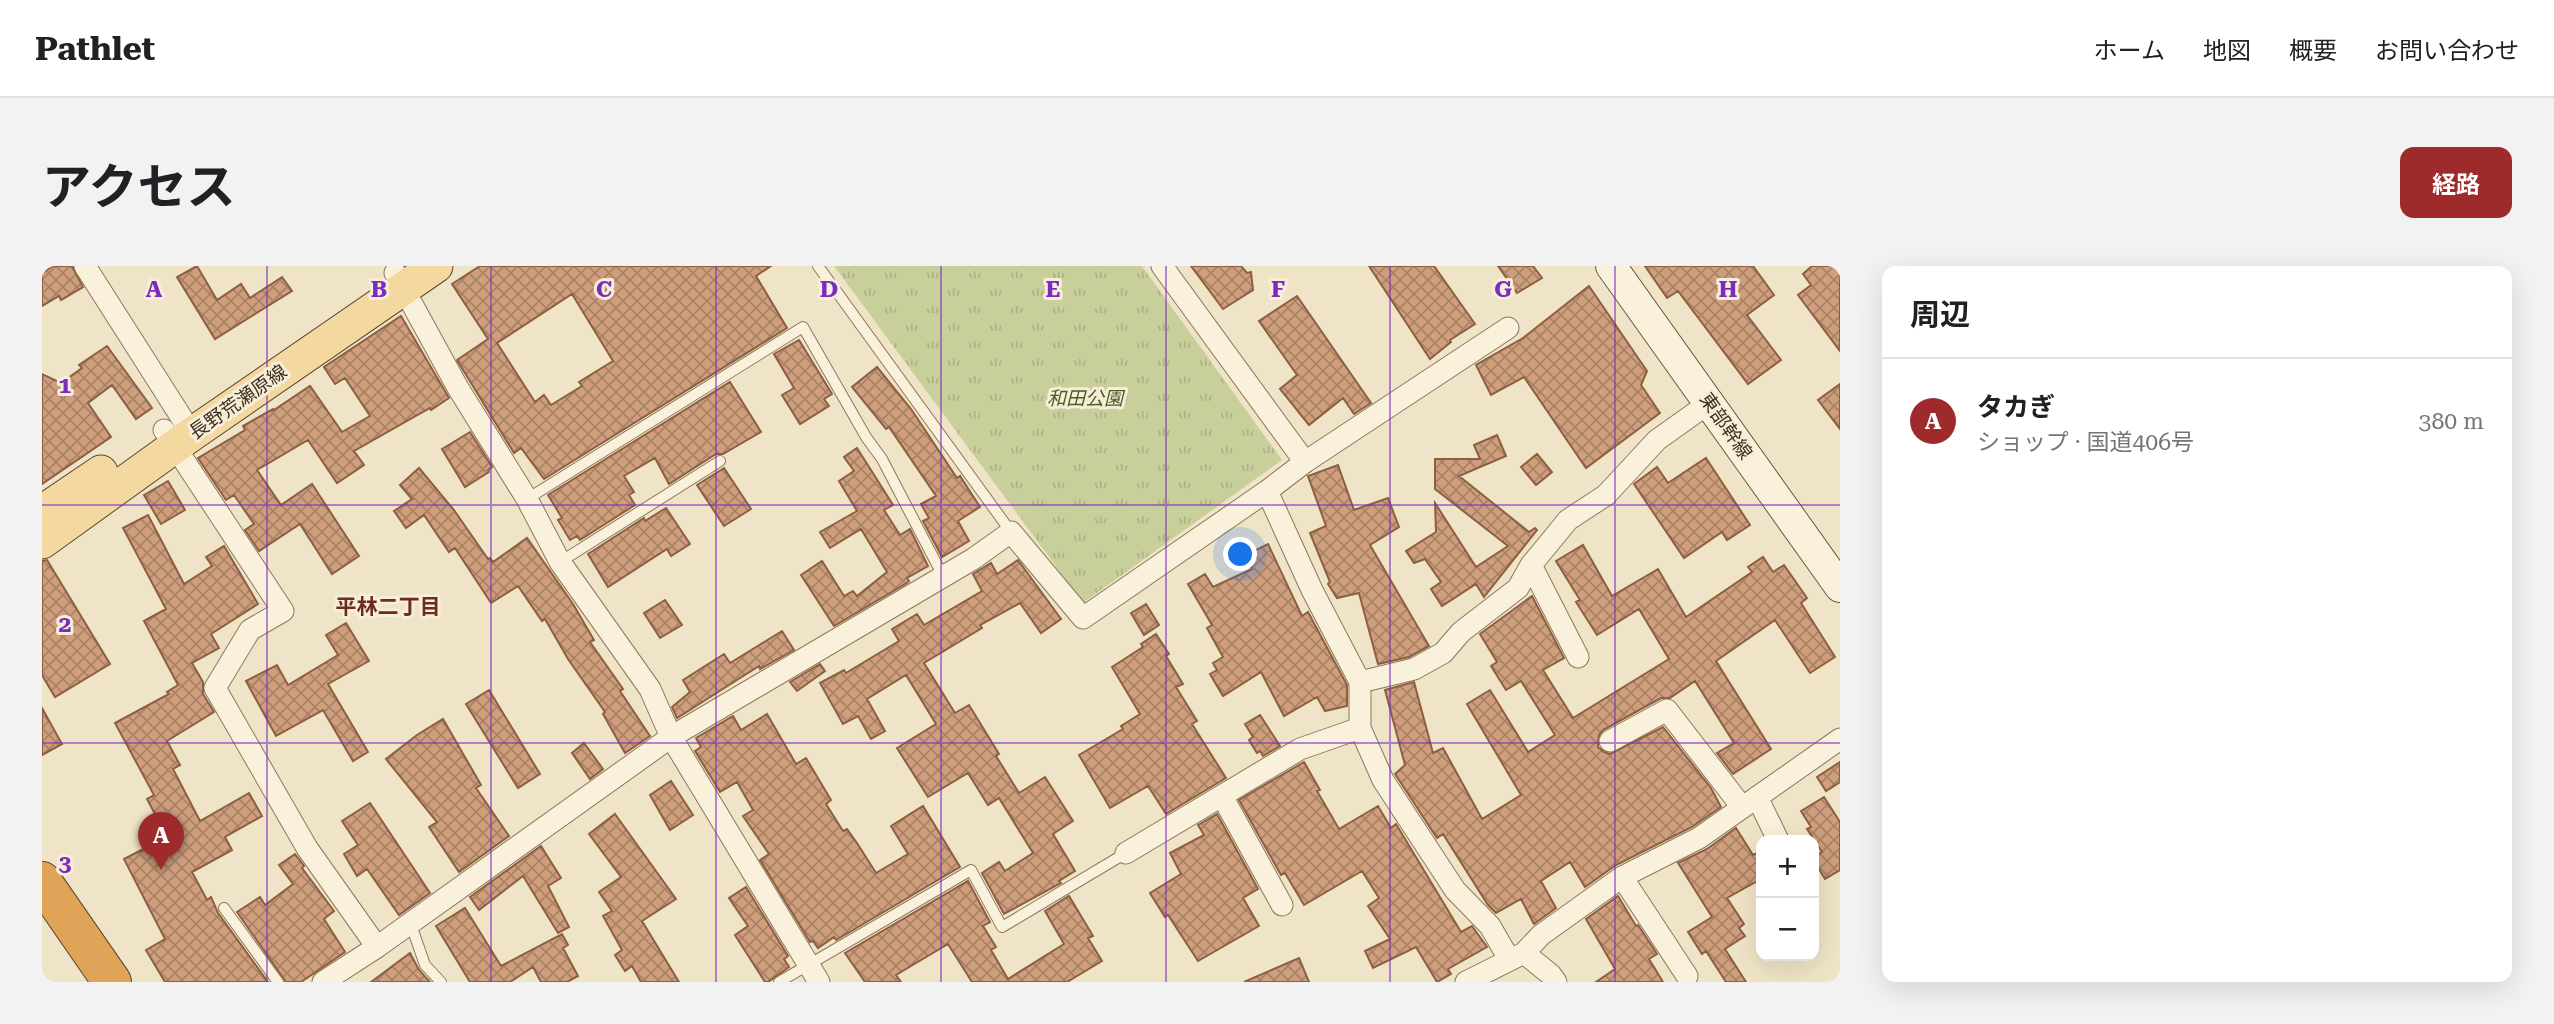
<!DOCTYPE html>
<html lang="ja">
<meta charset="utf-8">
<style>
body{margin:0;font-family:"Roboto Serif","Noto Sans JP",serif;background:#f2f2f2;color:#202124}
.controls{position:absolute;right:21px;bottom:21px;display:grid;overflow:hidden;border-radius:14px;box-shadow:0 7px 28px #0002}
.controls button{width:63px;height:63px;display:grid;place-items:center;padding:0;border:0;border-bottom:2px solid #e0e0e0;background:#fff;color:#202124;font:35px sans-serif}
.you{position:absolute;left:1199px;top:289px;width:24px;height:24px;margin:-18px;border:5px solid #fff;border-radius:50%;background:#1a73e8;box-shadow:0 0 0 10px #1a73e833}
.badge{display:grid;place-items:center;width:46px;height:46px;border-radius:50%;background:#9e2a2b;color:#fff;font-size:23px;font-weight:700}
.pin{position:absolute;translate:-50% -58px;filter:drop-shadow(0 2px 4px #0008)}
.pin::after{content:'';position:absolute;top:37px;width:24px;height:21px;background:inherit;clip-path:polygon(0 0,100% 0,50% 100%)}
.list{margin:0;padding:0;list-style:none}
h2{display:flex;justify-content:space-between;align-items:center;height:91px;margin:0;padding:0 28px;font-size:30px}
h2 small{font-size:23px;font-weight:400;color:#757577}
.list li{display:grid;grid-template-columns:46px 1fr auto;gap:21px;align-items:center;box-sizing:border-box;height:126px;padding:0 28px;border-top:2px solid #e0e0e0}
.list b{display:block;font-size:26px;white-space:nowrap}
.list p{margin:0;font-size:23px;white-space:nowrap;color:#757577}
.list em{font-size:23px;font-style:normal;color:#757577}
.map{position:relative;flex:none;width:1798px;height:716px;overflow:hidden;border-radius:14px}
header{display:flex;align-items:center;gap:42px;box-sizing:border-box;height:98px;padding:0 35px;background:#fff;border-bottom:2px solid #e0e0e0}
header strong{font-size:33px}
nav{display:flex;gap:38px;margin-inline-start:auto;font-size:24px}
.intro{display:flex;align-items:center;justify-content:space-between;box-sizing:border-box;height:168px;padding:0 42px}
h1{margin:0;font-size:49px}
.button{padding:18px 32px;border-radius:14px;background:#9e2a2b;color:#fff;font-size:24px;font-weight:700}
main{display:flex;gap:42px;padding:0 42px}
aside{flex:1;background:#fff;border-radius:14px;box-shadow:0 7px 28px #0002}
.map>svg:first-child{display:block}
</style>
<header>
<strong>Pathlet</strong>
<nav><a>ホーム</a><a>地図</a><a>概要</a><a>お問い合わせ</a></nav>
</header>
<div class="intro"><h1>アクセス</h1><a class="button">経路</a></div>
<main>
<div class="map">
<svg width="1798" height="716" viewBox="0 0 1798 716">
<defs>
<pattern id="park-tufts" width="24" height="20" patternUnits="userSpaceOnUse" patternTransform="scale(1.75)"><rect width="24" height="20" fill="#c9cf9b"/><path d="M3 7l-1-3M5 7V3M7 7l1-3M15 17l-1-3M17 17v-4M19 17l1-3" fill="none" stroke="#aeb285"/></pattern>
<pattern id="building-cross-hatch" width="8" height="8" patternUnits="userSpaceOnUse" patternTransform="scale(1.75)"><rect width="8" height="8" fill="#cf9f7d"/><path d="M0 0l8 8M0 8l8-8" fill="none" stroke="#a98266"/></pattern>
</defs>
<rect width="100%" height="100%" fill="#f0e4c8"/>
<path fill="url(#park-tufts)" d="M 792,0 L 1100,0 L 1240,194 L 1041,337 Z"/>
<path fill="url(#building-cross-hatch)" stroke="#8d5f41" stroke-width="2" fill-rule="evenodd" d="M 11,0 L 30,0 L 41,21 L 19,34 L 17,30 L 0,40 L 0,7 Z
M 155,0 L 175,34 L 199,18 L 208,32 L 240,11 L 250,25 L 173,73 L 135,11 Z
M 438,0 L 729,0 L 714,10 L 745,62 L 502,213 L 479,182 L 472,187 L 415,94 L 446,73 L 410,18 ZM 530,28 L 571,95 L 537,116 L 540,120 L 509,139 L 502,129 L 493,136 L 455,77 Z
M 1149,0 L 1199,0 L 1205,7 L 1209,6 L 1211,24 L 1181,43 Z
M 1327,0 L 1392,0 L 1433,58 L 1408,74 L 1409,76 L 1388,93 Z
M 1456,0 L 1491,0 L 1500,12 L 1475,27 Z
M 1603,0 L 1711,0 L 1732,29 L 1705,49 L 1739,94 L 1706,118 L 1636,25 L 1625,32 Z
M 1770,0 L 1798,0 L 1798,85 L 1756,29 L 1769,19 L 1761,8 Z
M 1547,20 L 1605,105 L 1599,119 L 1618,147 L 1544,202 L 1482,111 L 1449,129 L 1434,99 L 1481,72 Z
M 1255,30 L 1329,137 L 1312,148 L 1301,132 L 1267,159 L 1238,123 L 1255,109 L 1217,55 Z
M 359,50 L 407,132 L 389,144 L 388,142 L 312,185 L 322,199 L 295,217 L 266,174 L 215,204 L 239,239 L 270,218 L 317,290 L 290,308 L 258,258 L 217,285 L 203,264 L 212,258 L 192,229 L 184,234 L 156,192 L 203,164 L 201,160 L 231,143 L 232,144 L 268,120 L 300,166 L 328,150 L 303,112 L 293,118 L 282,101 Z
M 757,74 L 790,128 L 782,133 L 787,140 L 758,158 L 740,129 L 752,122 L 732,88 Z
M 65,80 L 110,142 L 94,153 L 70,119 L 46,137 L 69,171 L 0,218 L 0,108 L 19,117 L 40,102 L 37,99 Z
M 835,101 L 869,143 L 915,212 L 918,210 L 938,241 L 916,255 L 927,275 L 900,291 L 881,255 L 887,252 L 879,238 L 894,230 L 847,161 L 844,163 L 810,121 Z
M 688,116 L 719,166 L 681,188 L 674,188 L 627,218 L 613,192 L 582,210 L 592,226 L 587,229 L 593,239 L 538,274 L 535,270 L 528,274 L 516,254 L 520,252 L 506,229 Z
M 1798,118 L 1798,163 L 1776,134 Z
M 428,166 L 450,201 L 446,204 L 447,206 L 423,221 L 400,183 Z
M 1455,169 L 1464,190 L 1417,210 L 1487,266 L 1493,262 L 1495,264 L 1442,331 L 1434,318 L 1400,340 L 1389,323 L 1399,316 L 1383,293 L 1372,297 L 1364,285 L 1394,266 L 1393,237 L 1434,301 L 1466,280 L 1393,223 L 1393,193 L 1438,193 L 1432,179 Z
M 815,182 L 851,239 L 842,244 L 858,269 L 868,263 L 886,300 L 865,312 L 867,315 L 865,317 L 792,360 L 759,309 L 780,295 L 802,330 L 811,325 L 815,330 L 845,306 L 819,263 L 788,282 L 778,266 L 815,245 L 797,215 L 812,205 L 802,191 Z
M 1495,188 L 1510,206 L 1494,219 L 1479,201 Z
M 1664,192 L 1708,259 L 1685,274 L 1680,266 L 1642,292 L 1592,218 L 1615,201 L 1626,217 Z
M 1296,199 L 1312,244 L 1346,232 L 1357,261 L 1328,279 L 1387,380 L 1367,391 L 1336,398 L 1317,327 L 1295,332 L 1286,318 L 1288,316 L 1268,267 L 1284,260 L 1266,210 Z
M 377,202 L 412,244 L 446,293 L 448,292 L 451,296 L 485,272 L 531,338 L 552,374 L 548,376 L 581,423 L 578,425 L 608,470 L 583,487 L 561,448 L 563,446 L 526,393 L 503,353 L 500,355 L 476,320 L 449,337 L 413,282 L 407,286 L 382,249 L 364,262 L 352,245 L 370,233 L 358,219 Z
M 682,202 L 709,243 L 682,260 L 655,219 Z
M 126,215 L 143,244 L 119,258 L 102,229 Z
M 624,242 L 648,278 L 629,290 L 625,283 L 566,321 L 546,288 L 602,252 L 603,255 Z
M 106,249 L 142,318 L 170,300 L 164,291 L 182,280 L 216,338 L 169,368 L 177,382 L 150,397 L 161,416 L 161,428 L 172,446 L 125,475 L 138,499 L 131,503 L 158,555 L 207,527 L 220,550 L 183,571 L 190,584 L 150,606 L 165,634 L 169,631 L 176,647 L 226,716 L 123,716 L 104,684 L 123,673 L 82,593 L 125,571 L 105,533 L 112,529 L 73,457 L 127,428 L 125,426 L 136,419 L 102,355 L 124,343 L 81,262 Z
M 1226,278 L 1260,350 L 1266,346 L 1305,419 L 1305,440 L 1283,445 L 1275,431 L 1242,450 L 1219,406 L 1181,430 L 1168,408 L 1175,404 L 1171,397 L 1181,391 L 1165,362 L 1170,359 L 1146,318 L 1163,308 L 1171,321 L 1210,303 L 1204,289 Z
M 1541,279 L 1570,330 L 1616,303 L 1644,351 L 1710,306 L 1706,301 L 1721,291 L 1731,306 L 1742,299 L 1765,332 L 1759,337 L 1793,391 L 1768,407 L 1733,354 L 1674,395 L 1729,483 L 1691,508 L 1675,487 L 1692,477 L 1653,415 L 1628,432 L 1619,432 L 1561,464 L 1557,469 L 1556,481 L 1562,486 L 1568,488 L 1621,461 L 1669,522 L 1679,541 L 1650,561 L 1574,599 L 1543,621 L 1528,596 L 1499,615 L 1514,642 L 1492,658 L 1479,633 L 1454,647 L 1446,639 L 1401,568 L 1395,572 L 1353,508 L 1363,499 L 1343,424 L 1372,416 L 1391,487 L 1401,482 L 1440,553 L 1479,529 L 1425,438 L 1448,424 L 1486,486 L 1513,469 L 1479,415 L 1464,424 L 1449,400 L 1455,396 L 1438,368 L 1490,330 L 1522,392 L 1501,404 L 1531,452 L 1627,393 L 1597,343 L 1555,369 L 1534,336 L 1538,334 L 1514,295 Z
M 5,294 L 68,398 L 13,431 L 0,409 L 0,295 Z
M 976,294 L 1019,353 L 999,367 L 978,337 L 938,359 L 940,362 L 882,397 L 913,447 L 927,439 L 957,488 L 954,490 L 977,527 L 1003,511 L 1031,555 L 1011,568 L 1033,605 L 1017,615 L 1019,617 L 962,648 L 940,607 L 957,596 L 963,605 L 991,587 L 957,532 L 946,539 L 926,507 L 886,531 L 855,482 L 894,458 L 864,409 L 825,433 L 843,465 L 829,473 L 816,450 L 801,458 L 778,417 L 802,404 L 804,407 L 857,375 L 850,363 L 875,348 L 882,359 L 940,325 L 931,308 L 949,297 L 955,308 Z
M 623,334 L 640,359 L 618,372 L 602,347 Z
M 1104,338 L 1117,359 L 1102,369 L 1089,347 Z
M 304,357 L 327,395 L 286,418 L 326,486 L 311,495 L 281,444 L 234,470 L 204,415 L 235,399 L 246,419 L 296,389 L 284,369 Z
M 740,365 L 752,384 L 718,403 L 717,400 L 635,452 L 630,441 L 648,426 L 641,414 L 682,388 L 688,397 Z
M 1114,368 L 1127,388 L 1124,390 L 1141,418 L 1134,421 L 1155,455 L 1150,458 L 1184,512 L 1124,548 L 1106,520 L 1068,542 L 1037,489 L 1081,463 L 1079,460 L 1098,448 L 1070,401 L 1101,381 L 1099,378 Z
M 778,398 L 783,405 L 755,425 L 748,416 Z
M 447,424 L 498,508 L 476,522 L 424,438 Z
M 0,442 L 20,478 L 0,489 Z
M 725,448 L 754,498 L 764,492 L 789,534 L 784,538 L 801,565 L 805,563 L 815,577 L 834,607 L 866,588 L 849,560 L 881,540 L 918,601 L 794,674 L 792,671 L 776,682 L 771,675 L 768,676 L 718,594 L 727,588 L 701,550 L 711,544 L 695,516 L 678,526 L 653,485 L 659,481 L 654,472 L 691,450 L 699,464 Z
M 1218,449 L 1238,480 L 1221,490 L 1218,485 L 1215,487 L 1207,474 L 1211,471 L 1203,458 Z
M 401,453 L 439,519 L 434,522 L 467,570 L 417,606 L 387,561 L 395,556 L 344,493 L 375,469 Z
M 542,477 L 561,503 L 548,513 L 530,487 Z
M 1262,496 L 1278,524 L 1275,525 L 1297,563 L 1336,540 L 1349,562 L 1354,558 L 1419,666 L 1430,660 L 1445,681 L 1406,703 L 1409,708 L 1395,716 L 1374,681 L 1331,702 L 1323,685 L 1348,673 L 1326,640 L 1337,632 L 1320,605 L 1262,639 L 1243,607 L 1239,609 L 1197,534 Z
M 1798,496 L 1798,516 L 1784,525 L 1775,511 Z
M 629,515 L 651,549 L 628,564 L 608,529 Z
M 1782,531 L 1798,556 L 1798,604 L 1783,613 L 1772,595 L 1772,591 L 1780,586 L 1765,563 L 1769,561 L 1759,545 Z
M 328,537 L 388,627 L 357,649 L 325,603 L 315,610 L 302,588 L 316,579 L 300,555 Z
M 573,548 L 634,633 L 600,655 L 637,716 L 599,716 L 590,700 L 583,705 L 573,689 L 580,684 L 561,650 L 570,645 L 557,626 L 579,611 L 547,568 Z
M 1175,548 L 1216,623 L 1201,632 L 1217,660 L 1156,695 L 1126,649 L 1123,651 L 1108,627 L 1139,608 L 1128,587 L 1162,569 L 1156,559 Z
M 1694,562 L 1711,589 L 1719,585 L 1719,613 L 1685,632 L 1702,658 L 1697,662 L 1703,670 L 1683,683 L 1704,716 L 1684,716 L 1664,685 L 1660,688 L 1646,666 L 1670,651 L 1636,597 L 1665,583 Z
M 499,580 L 519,612 L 506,620 L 527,661 L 516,667 L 481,610 L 437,644 L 428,631 Z
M 253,588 L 262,600 L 260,602 L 292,645 L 282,653 L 303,686 L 259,716 L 244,716 L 195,646 L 218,631 L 223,639 L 251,618 L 237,599 Z
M 926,615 L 948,656 L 941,660 L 954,681 L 949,684 L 966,713 L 1022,678 L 1003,645 L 1027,630 L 1051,670 L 1046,672 L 1060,695 L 1025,716 L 930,716 L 906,678 L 854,709 L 859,716 L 823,716 L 803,687 Z
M 704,621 L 746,690 L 742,693 L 747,701 L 726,716 L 723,716 L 693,669 L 706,660 L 687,632 Z
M 1576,630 L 1594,660 L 1596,659 L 1615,688 L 1607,693 L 1621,716 L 1554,716 L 1573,703 L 1544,653 Z
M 423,642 L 459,700 L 520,668 L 526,679 L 521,682 L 536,710 L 525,716 L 499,716 L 491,701 L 468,716 L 428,716 L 394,660 Z
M 368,687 L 377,704 L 388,716 L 329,716 Z
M 1257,692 L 1267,716 L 1202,716 Z"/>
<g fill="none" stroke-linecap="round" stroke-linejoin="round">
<g stroke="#8d765c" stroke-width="12">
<path id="lane" d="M 776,0 L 969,266
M 485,233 L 761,61 L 824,171 L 840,193 L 901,310
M 518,296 L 678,195
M 182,642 L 236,716
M 368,656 L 383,699 L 399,716
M 737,716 L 929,604 L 960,661 L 1084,587"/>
</g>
<g stroke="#8d765c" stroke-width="23">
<path id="street" d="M 43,0 L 150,168
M 1120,0 L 1263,196
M 353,7 L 416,122 L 485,233 L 518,296 L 608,423 L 629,471 L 777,716
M 122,164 L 241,345 L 208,364 L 173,422 L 265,582 L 335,681
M 1225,225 L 1270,324 L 1318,416 L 1318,462 L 1341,514 L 1413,624 L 1448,660 L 1467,693
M 1489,299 L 1536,391
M 1318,416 L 1372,403 L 1401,387 L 1419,366 L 1476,322 L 1489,299 L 1526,254 L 1564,229 L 1615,174 L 1667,137
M 1568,475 L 1625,444 L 1700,541
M 1180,530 L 1240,639
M 1715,531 L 1736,574
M 1084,587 L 1258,483 L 1318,462
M 1580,611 L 1645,710
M 1482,687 L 1509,709 L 1514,716
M 281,716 L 335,681 L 629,471 L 931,293 L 969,266 L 1041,352 L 1225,225 L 1263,196 L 1466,62
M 1424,716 L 1482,687 L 1499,669 L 1580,611 L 1657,572 L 1798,473"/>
</g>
<g stroke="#6f573f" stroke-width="32">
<path id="secondary" d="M 1569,0 L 1798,321"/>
</g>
<g stroke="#5b4430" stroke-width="35">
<path id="primary" d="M 0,246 L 59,206
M 0,276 L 150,168 L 394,0"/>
</g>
<g stroke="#5b4430" stroke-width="40">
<path id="highway" d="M 0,615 L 70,716"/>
</g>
<use href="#lane" stroke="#faf1dc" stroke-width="10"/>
<use href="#street" stroke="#faf1dc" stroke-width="21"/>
<use href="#secondary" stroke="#faf1dc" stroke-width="30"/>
<use href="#primary" stroke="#f3d9a0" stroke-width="33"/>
<use href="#highway" stroke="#e0a458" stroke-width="38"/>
</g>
<path fill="none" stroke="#7b2cbf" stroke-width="2" stroke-opacity="0.55" d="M 225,0 L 225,716M 449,0 L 449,716M 674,0 L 674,716M 899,0 L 899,716M 1124,0 L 1124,716M 1348,0 L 1348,716M 1573,0 L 1573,716M 0,239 L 1798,239M 0,477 L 1798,477"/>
<g text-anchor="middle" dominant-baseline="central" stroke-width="6" stroke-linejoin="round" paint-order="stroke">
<g font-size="19" font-style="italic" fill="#4d5a26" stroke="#f7eed8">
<text x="1043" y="132">和田公園</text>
</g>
<g font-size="19" fill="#3d2e20" stroke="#f7eed8">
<text transform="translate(196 136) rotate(-35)">長野荒瀬原線</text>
<text transform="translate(1684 160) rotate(55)">東部幹線</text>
</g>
<g font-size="21" font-weight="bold" fill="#6b2e1e" stroke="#f7eed8">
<text x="346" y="341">平林二丁目</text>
</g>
</g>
<g font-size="23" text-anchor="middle" font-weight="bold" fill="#7b2cbf" stroke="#f7eed8" stroke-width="6" stroke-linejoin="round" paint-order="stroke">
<text x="112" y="31">A</text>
<text x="337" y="31">B</text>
<text x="562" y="31">C</text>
<text x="787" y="31">D</text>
<text x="1011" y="31">E</text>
<text x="1236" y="31">F</text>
<text x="1461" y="31">G</text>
<text x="1686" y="31">H</text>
<text x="23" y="127">1</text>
<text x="23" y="366">2</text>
<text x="23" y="605">3</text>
</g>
</svg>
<div class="controls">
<button>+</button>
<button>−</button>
</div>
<div class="you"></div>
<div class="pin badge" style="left:119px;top:604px">A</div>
</div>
<aside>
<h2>周辺<small></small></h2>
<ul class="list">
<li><span class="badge">A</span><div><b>タカぎ</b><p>ショップ · 国道406号</p></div><em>380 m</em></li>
</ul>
</aside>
</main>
